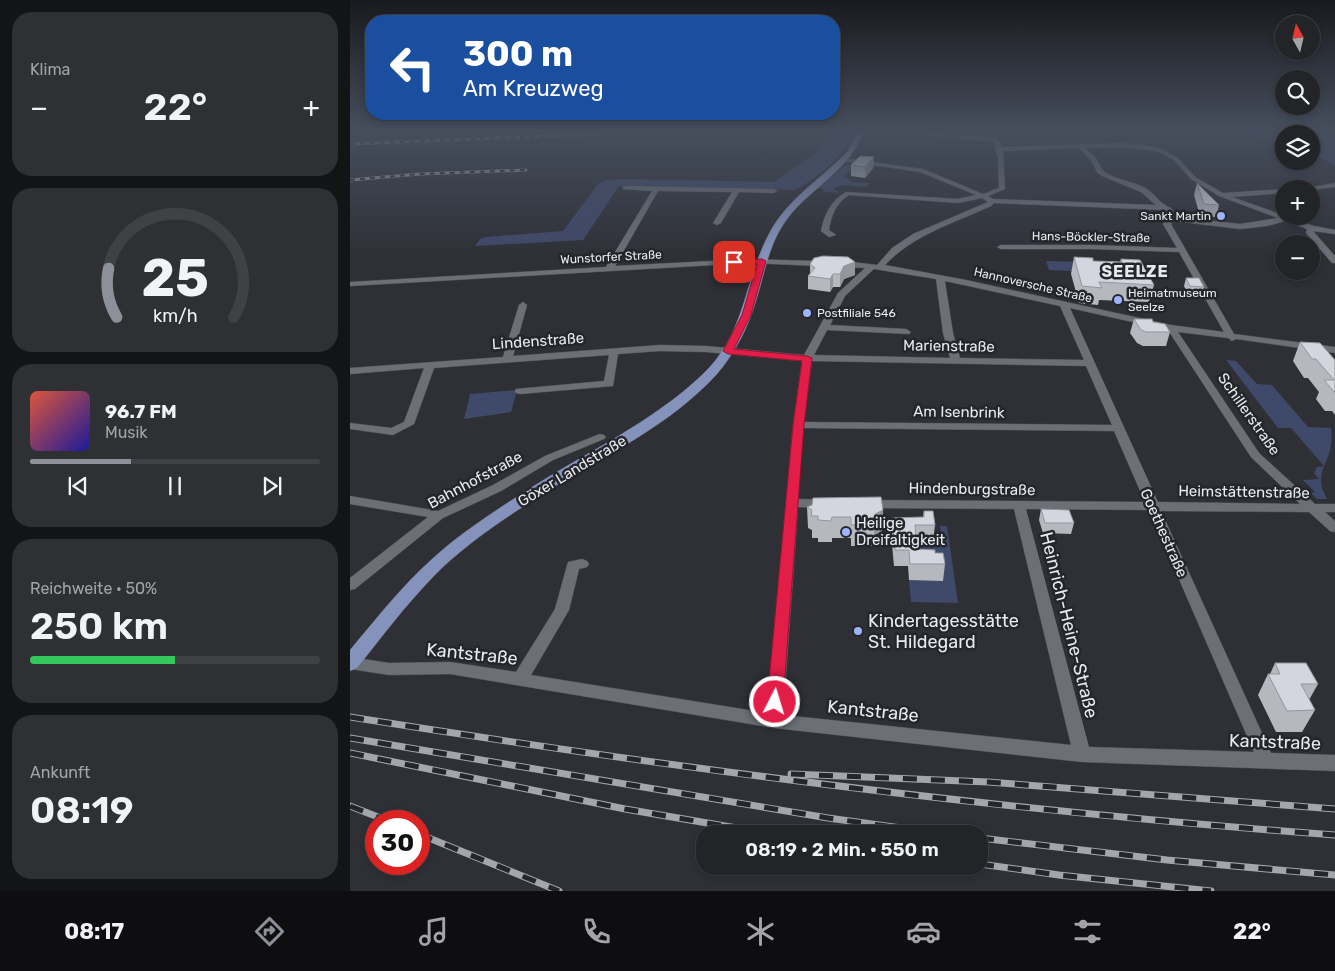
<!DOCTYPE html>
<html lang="de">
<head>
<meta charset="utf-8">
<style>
  body { margin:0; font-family:Rubik,sans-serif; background:#2e3034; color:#f1f3f6; height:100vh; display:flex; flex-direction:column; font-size:19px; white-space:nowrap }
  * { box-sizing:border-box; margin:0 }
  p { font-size:16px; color:#a2a4a8 }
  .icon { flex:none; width:28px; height:28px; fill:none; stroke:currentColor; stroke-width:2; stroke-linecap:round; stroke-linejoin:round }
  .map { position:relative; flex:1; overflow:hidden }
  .drawer { display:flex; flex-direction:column; gap:12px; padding:12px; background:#131416; width:350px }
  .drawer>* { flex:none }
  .banner { position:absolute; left:15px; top:15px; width:475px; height:105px; border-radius:20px; box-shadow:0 2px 8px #0003,0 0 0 1px #3f4145; background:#1a4fa0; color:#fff; overflow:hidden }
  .needle { width:32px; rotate:352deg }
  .fabs { position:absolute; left:925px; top:15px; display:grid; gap:10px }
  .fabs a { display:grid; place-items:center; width:45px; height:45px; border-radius:50%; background:#222428; box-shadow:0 2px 8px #0003,0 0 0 1px #3f4145; font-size:25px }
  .speed { position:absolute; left:15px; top:810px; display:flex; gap:10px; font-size:25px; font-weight:700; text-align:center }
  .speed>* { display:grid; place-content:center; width:65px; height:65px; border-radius:50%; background:#222428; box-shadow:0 2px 8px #0003,0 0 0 1px #3f4145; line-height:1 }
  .speed .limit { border:8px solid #d22; background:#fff; color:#111 }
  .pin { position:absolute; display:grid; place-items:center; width:42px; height:42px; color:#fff; margin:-21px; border-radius:10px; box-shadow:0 2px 8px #0006 }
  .me { position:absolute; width:55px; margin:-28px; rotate:5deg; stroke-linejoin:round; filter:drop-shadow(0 0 4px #0008) }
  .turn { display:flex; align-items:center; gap:18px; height:105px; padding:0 15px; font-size:22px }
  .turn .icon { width:65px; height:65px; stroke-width:2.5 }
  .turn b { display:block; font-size:35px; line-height:42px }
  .big { font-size:38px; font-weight:600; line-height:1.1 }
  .drawer .card { flex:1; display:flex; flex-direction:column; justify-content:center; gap:8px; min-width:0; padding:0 18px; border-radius:20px; background:#2e3034 }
  .drawer .dial { align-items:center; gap:0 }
  .dial svg { height:130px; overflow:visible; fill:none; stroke:#3f4145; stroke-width:7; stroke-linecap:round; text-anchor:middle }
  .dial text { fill:#f1f3f6; stroke:none }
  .song { display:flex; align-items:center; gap:15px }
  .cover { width:60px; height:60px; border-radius:8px; background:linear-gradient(135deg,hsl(10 70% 55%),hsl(240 70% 35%)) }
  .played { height:5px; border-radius:2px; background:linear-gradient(90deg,#8c9099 35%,#3f4145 35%) }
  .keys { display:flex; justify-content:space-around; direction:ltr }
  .heat { display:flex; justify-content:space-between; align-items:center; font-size:28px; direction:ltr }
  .charge { height:8px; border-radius:4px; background:linear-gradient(90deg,#34c759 50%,#3f4145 0) }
  .trip { position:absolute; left:346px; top:825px; width:292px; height:50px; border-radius:20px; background:#222428; box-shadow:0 2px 8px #0003,0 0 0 1px #3f4145; font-weight:600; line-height:50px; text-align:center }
  .tabs { display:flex; height:80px; justify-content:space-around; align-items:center; background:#0e0e10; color:#a2a4a8 }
  .tabs .icon { width:35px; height:35px }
  .tabs .selected { color:#8c9099 }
  .tabs b { font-size:22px; color:#f1f3f6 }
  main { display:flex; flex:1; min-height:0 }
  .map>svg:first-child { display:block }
  .green { fill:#3f4969 }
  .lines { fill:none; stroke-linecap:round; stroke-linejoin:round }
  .minor-casing { stroke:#4d4f53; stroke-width:1 }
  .major-casing { stroke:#4d4f53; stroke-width:1 }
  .minor { fill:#6c6f76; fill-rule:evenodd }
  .major { fill:#8593bc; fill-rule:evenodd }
  .rail-far1-casing { stroke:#a4a6ab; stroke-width:3 }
  .rail-casing { stroke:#a4a6ab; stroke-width:7 }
  .rail-far1 { stroke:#24262c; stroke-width:2; stroke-dasharray:5; stroke-linecap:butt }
  .rail { stroke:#24262c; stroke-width:5; stroke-dasharray:14; stroke-linecap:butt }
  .wall { fill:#b5b8bf }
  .shaded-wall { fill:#94969b }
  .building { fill:#d3d6de; stroke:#94969b }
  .route { fill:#e11d48; stroke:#92132f }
  .poi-dot { fill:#9cb4fd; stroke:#24262c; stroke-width:2 }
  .labels { text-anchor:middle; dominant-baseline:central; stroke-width:5; stroke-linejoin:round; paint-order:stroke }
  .far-poi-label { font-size:12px; fill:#e9eaee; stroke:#24262c; text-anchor:start }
  .far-street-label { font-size:12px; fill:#e9eaee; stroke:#24262c }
  .street-label { font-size:15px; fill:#e9eaee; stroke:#24262c }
  .poi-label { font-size:15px; fill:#e9eaee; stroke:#24262c; text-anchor:start }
  .far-district-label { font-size:16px; font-weight:bold; letter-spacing:1px; fill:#e9eaee; stroke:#24262c }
  .near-poi-label { font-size:18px; fill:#e9eaee; stroke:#24262c; text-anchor:start }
  .near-street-label { font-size:18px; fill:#e9eaee; stroke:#24262c }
</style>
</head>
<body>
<main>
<section class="drawer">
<div class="card"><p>Klima</p>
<div class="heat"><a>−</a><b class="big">22°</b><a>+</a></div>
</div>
<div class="card dial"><svg viewBox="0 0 100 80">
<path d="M14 69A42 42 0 1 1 86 69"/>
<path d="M14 69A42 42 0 0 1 9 39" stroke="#8c9099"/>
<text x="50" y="56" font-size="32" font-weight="700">25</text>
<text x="50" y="72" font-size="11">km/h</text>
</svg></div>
<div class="card">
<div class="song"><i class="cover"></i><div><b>96.7 FM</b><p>Musik</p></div></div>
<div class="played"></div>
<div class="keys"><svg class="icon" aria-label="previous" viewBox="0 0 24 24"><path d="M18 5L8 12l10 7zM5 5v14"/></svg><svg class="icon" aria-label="pause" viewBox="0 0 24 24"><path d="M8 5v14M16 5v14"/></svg><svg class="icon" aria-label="next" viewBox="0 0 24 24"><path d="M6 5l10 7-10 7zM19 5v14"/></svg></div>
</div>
<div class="card"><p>Reichweite · 50%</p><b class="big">250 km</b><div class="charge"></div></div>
<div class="card"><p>Ankunft</p><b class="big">08:19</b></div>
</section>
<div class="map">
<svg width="985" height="891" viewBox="0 0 985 891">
  <rect width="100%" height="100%" fill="#2e3036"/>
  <g class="green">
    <path d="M476 131H503C500 151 463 182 445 190L269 186 233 240 125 246 130 239 135 237 213 231 248 184 257 180 274 179 424 182 471 150Z"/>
    <path d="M893 131H985V165L966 155H961V134H934V145Z"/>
    <path d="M498 165H505L494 177 503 182 519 183 516 187 492 185 483 189 488 191V193L472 191 474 189 468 188 493 167Z"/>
    <path d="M696 261 733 262 795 275 699 270Z"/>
    <path d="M876 360 886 361 907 384 922 385 958 427 981 428C985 459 967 466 972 488 973 492 976 496 977 499H967L961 493 965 492 953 480 969 479 964 473 967 467 974 466 941 428H928Z"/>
    <path d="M167 390 161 412 114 419 120 394Z"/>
    <path d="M590 526H597L608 603 561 602 559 580H593L565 565 563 541H583V537H592Z"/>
  </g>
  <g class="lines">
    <defs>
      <g id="minor">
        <path d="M534 131 632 136 648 140 652 147 771 143 807 147 828 158 845 177 873 193 934 189V193L882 197 964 226 985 230V234L963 231 985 256V263H982L956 233 957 229 935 221 917 226 890 229 824 221 821 224 884 334 985 347V353L886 339 882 341 878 338 828 332 909 453 965 504H985V512H975L985 521V532L980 531 959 512 811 511 921 753 985 755V771L732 762 424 728 100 674 39 675 0 669V657L39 663 100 662 166 672 205 609 218 562 232 559 237 561 239 564 237 567 229 569 219 610 181 675 417 713 443 425 452 361 356 352 310 351 268 354 263 386 170 394 166 393 165 391 166 389 254 381 259 355 84 368 64 424 43 435 0 429V423L41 428 54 422 74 368 0 374V368L153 357 169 305 173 302 177 305 163 356 310 345 356 346 454 355 488 293 515 268 399 263 0 286V282L256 267 302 191 273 189V187L275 186 424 189 427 191 424 193 389 192 371 223 367 225 363 223 382 192 308 191 265 266 399 259 502 262 527 265 542 248 563 234 638 202 632 198 608 203 499 195C486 203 481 216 479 230L486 235 479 237 471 231C474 215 481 200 496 192L608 199 626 195 570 172 494 161 492 160V158L573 169 633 194 649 188 648 158 644 142ZM771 147 806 151 824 160 841 179 869 196 928 218 890 224 827 217 821 208C811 205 806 195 797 189 783 181 765 180 753 171L746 158 735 148ZM729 148 741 160 747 172 752 176 791 192 806 205 643 199 638 196 655 189 653 151ZM644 203 816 210 820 218 815 219 813 224 827 248 740 245H651L647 247 651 249H740L829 252 874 332 821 325 616 280 535 265C563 235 604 223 641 206ZM524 269 586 279 593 333 600 358 464 355 477 330 559 334 561 332 556 329 480 325 495 296ZM595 281 710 306 734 360 610 358 603 333ZM720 308 818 330 901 457 950 504 808 502ZM462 361 736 366 762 425 454 422ZM453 428 764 431 795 502 518 500 512 504 518 508 664 509 721 745 433 715 448 507 477 508 483 504 477 500 448 499ZM676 509 799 510 904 752 739 747Z"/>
        <path d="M665 131H688L695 133 692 135Z"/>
        <path d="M985 183V187L961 190 952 189Z"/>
        <path d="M250 434 254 435 256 437 254 439 203 460 151 491 93 518 5 589 0 590V578L78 517 0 504V496L88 511 143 485 195 456Z"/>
      </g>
      <path id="major" d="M507 131H513C501 172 455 190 433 225 418 248 414 276 406 301 398 328 385 353 367 374 319 427 251 457 191 495 154 519 114 545 82 578 55 606 31 638 7 668L0 671V650C26 619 51 587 81 560 110 533 145 511 179 489 237 452 301 423 352 375 397 333 393 280 421 230 439 198 472 178 497 152L503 142Z"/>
    </defs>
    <use href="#minor" class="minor-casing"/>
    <use href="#major" class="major-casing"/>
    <use href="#minor" class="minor"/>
    <use href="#major" class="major"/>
    <defs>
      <g id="rail-far1">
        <path d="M0 144 249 134"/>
        <path d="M0 180 70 174 176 170"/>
      </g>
      <g id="rail">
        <path d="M0 717C328 769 654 811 985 835"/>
        <path d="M0 738 478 818 595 834"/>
        <path d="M0 753 275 809 422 834"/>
        <path d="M441 774 638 782 985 809"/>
        <path d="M0 806 38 821"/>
        <path d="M69 834 209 891"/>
        <path d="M630 838 817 860 985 875"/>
        <path d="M630 864 709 875 861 891"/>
      </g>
    </defs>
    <use href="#rail-far1" class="rail-far1-casing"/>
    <use href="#rail" class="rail-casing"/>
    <use href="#rail-far1" class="rail-far1"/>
    <use href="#rail" class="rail"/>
  </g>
  <g class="wall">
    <path d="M524 157 523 168 515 178 501 176V165Z"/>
    <path d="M847 183 869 205 866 217 850 216 844 195Z"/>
    <path d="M724 257 743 261 770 262 771 259 804 285 799 302 749 300 748 305 729 303 721 274Z"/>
    <path d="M460 264 505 275 494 279 490 287H483L480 292 458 289V276L460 274Z"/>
    <path d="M836 278 854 287 851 295 838 294 834 286Z"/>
    <path d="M784 319 803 322 820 332 816 346H793L787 343 780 333Z"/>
    <path d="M950 342 985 360V415L982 411H975L966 399 969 392 958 378H954L943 361Z"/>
    <path d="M457 507 533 510 532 531 524 535 523 546H501V538H482V542H468V538H462V530L458 528Z"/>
    <path d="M691 509 724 523 721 534 693 533 689 520Z"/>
    <path d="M574 511 585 525 583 541H566L567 549 585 553 595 564 593 581 559 580 558 566H544L541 534 542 518 573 517Z"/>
    <path d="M925 663 968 684 959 700 965 710 952 732H926L908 695 918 674H920Z"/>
  </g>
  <g class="shaded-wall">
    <path d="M524 157 523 168 515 178V167Z"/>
    <path d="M505 262V275L494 279 490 287V274L494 266Z"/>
    <path d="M483 274V287L480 292V279Z"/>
    <path d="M533 510 532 531 524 535 523 546 525 514Z"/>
  </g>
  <g class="building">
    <path d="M510 156 524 157 515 167 501 165Z"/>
    <path d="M847 183 869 205 854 204Z"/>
    <path d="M473 256 498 257 505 262 494 266 490 274H483L480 279 458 276 465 268 460 264 464 258Z"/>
    <path d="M724 257 743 258V261L772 262 771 259 790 260 804 285 749 282 752 288 732 286Z"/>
    <path d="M836 278H849L854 287 840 286Z"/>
    <path d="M784 319H802L803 322 815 324 820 332H796L791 330Z"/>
    <path d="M950 342 970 343 985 360V392H984L974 380H984L966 359H962Z"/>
    <path d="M531 497 533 510 525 514 523 524 501 525V517H482L481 521 468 520V516H461L462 510 457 507 462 505 463 498Z"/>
    <path d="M691 509 719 510 724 523H695Z"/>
    <path d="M574 511H583L585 525H565L567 549 585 550V553H593L595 564H560L559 550H545L542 518 574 517Z"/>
    <path d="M925 663H956L968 684H951L965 710 937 711 918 674H930Z"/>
  </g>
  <linearGradient id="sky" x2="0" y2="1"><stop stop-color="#191a1e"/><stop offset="0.51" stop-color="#464e5d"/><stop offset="1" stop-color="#464e5d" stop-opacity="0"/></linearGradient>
  <rect width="985" height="256" fill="url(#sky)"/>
  <path class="route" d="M412 259 416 261 401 315 384 349 457 356 462 358 454 425 433 702 431 707 425 709 420 707 417 702 443 425 452 361 378 354 373 351 392 315 407 264 384 265 380 262 384 260Z"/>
  <g class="poi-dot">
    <circle cx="871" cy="216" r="5"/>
    <circle cx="768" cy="300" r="5"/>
    <circle cx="457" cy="313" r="5"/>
    <circle cx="496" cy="532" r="5"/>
    <circle cx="508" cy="631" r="5"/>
  </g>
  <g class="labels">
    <g class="far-poi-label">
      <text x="861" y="216" text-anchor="end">Sankt Martin</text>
      <text x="778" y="293">Heimatmuseum<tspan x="778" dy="14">Seelze</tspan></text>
      <text x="467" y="313">Postfiliale 546</text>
    </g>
    <g class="far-street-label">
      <text transform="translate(741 237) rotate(1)">Hans-Böckler-Straße</text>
      <text transform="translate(261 257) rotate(-3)">Wunstorfer Straße</text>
      <text transform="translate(683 285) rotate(13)">Hannoversche Straße</text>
    </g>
    <g class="street-label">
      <text transform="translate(188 341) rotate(-4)">Lindenstraße</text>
      <text transform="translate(599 346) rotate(1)">Marienstraße</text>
      <text transform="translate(609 412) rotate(1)">Am Isenbrink</text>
      <text transform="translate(899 414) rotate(55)">Schillerstraße</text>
      <text transform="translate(222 471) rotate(-31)">Göxer Landstraße</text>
      <text transform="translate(125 480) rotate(-28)">Bahnhofstraße</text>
      <text transform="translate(622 489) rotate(1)">Hindenburgstraße</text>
      <text transform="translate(894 492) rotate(1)">Heimstättenstraße</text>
      <text transform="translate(814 533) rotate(66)">Goethestraße</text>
    </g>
    <g class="poi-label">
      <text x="506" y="523">Heilige<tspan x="506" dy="17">Dreifaltigkeit</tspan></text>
    </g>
    <g class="far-district-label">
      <text x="785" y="271">SEELZE</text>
    </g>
    <g class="near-poi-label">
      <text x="518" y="621">Kindertagesstätte<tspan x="518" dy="21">St. Hildegard</tspan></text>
    </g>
    <g class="near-street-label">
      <text transform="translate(719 625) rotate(76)">Heinrich-Heine-Straße</text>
      <text transform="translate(122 654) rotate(6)">Kantstraße</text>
      <text transform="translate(523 711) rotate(6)">Kantstraße</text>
      <text transform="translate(925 742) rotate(2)">Kantstraße</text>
    </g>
  </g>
</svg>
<div class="fabs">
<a><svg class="needle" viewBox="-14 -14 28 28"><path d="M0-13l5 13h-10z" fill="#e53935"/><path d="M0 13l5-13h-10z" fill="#a2a4a8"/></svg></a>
<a><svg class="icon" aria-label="search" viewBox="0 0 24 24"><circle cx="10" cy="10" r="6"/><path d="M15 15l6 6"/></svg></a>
<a><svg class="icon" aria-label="layers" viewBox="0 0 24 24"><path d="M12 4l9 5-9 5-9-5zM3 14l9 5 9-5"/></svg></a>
<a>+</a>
<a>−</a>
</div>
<div class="speed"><div class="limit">30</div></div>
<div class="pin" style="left:384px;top:262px;background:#d93025"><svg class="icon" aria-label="arrive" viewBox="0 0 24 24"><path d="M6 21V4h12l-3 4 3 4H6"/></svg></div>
<svg class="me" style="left:425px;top:702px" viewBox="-20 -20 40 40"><circle r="17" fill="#e11d48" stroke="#fff" stroke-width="3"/><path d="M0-11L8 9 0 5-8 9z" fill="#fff"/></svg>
<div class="trip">08:19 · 2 Min. · 550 m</div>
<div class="banner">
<div class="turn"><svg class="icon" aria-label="left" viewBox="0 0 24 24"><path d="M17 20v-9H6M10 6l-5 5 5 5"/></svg><div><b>300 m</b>Am Kreuzweg</div></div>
</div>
</div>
</main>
<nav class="tabs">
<b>08:17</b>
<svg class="icon selected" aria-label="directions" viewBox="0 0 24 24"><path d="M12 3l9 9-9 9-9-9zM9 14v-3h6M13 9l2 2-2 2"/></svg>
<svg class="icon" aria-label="music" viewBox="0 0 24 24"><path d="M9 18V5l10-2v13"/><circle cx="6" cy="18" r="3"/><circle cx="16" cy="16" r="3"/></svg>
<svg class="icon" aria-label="phone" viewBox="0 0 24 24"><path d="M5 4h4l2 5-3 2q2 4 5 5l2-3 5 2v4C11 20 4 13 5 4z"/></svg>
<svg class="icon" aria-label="climate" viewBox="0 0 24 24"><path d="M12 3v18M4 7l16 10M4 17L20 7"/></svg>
<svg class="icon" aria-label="car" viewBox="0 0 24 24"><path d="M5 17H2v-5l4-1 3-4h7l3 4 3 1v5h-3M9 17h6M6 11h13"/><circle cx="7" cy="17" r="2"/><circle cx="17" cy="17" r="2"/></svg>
<svg class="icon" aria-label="filters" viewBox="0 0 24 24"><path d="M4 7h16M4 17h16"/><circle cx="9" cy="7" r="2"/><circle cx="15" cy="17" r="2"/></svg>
<b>22°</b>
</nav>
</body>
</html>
